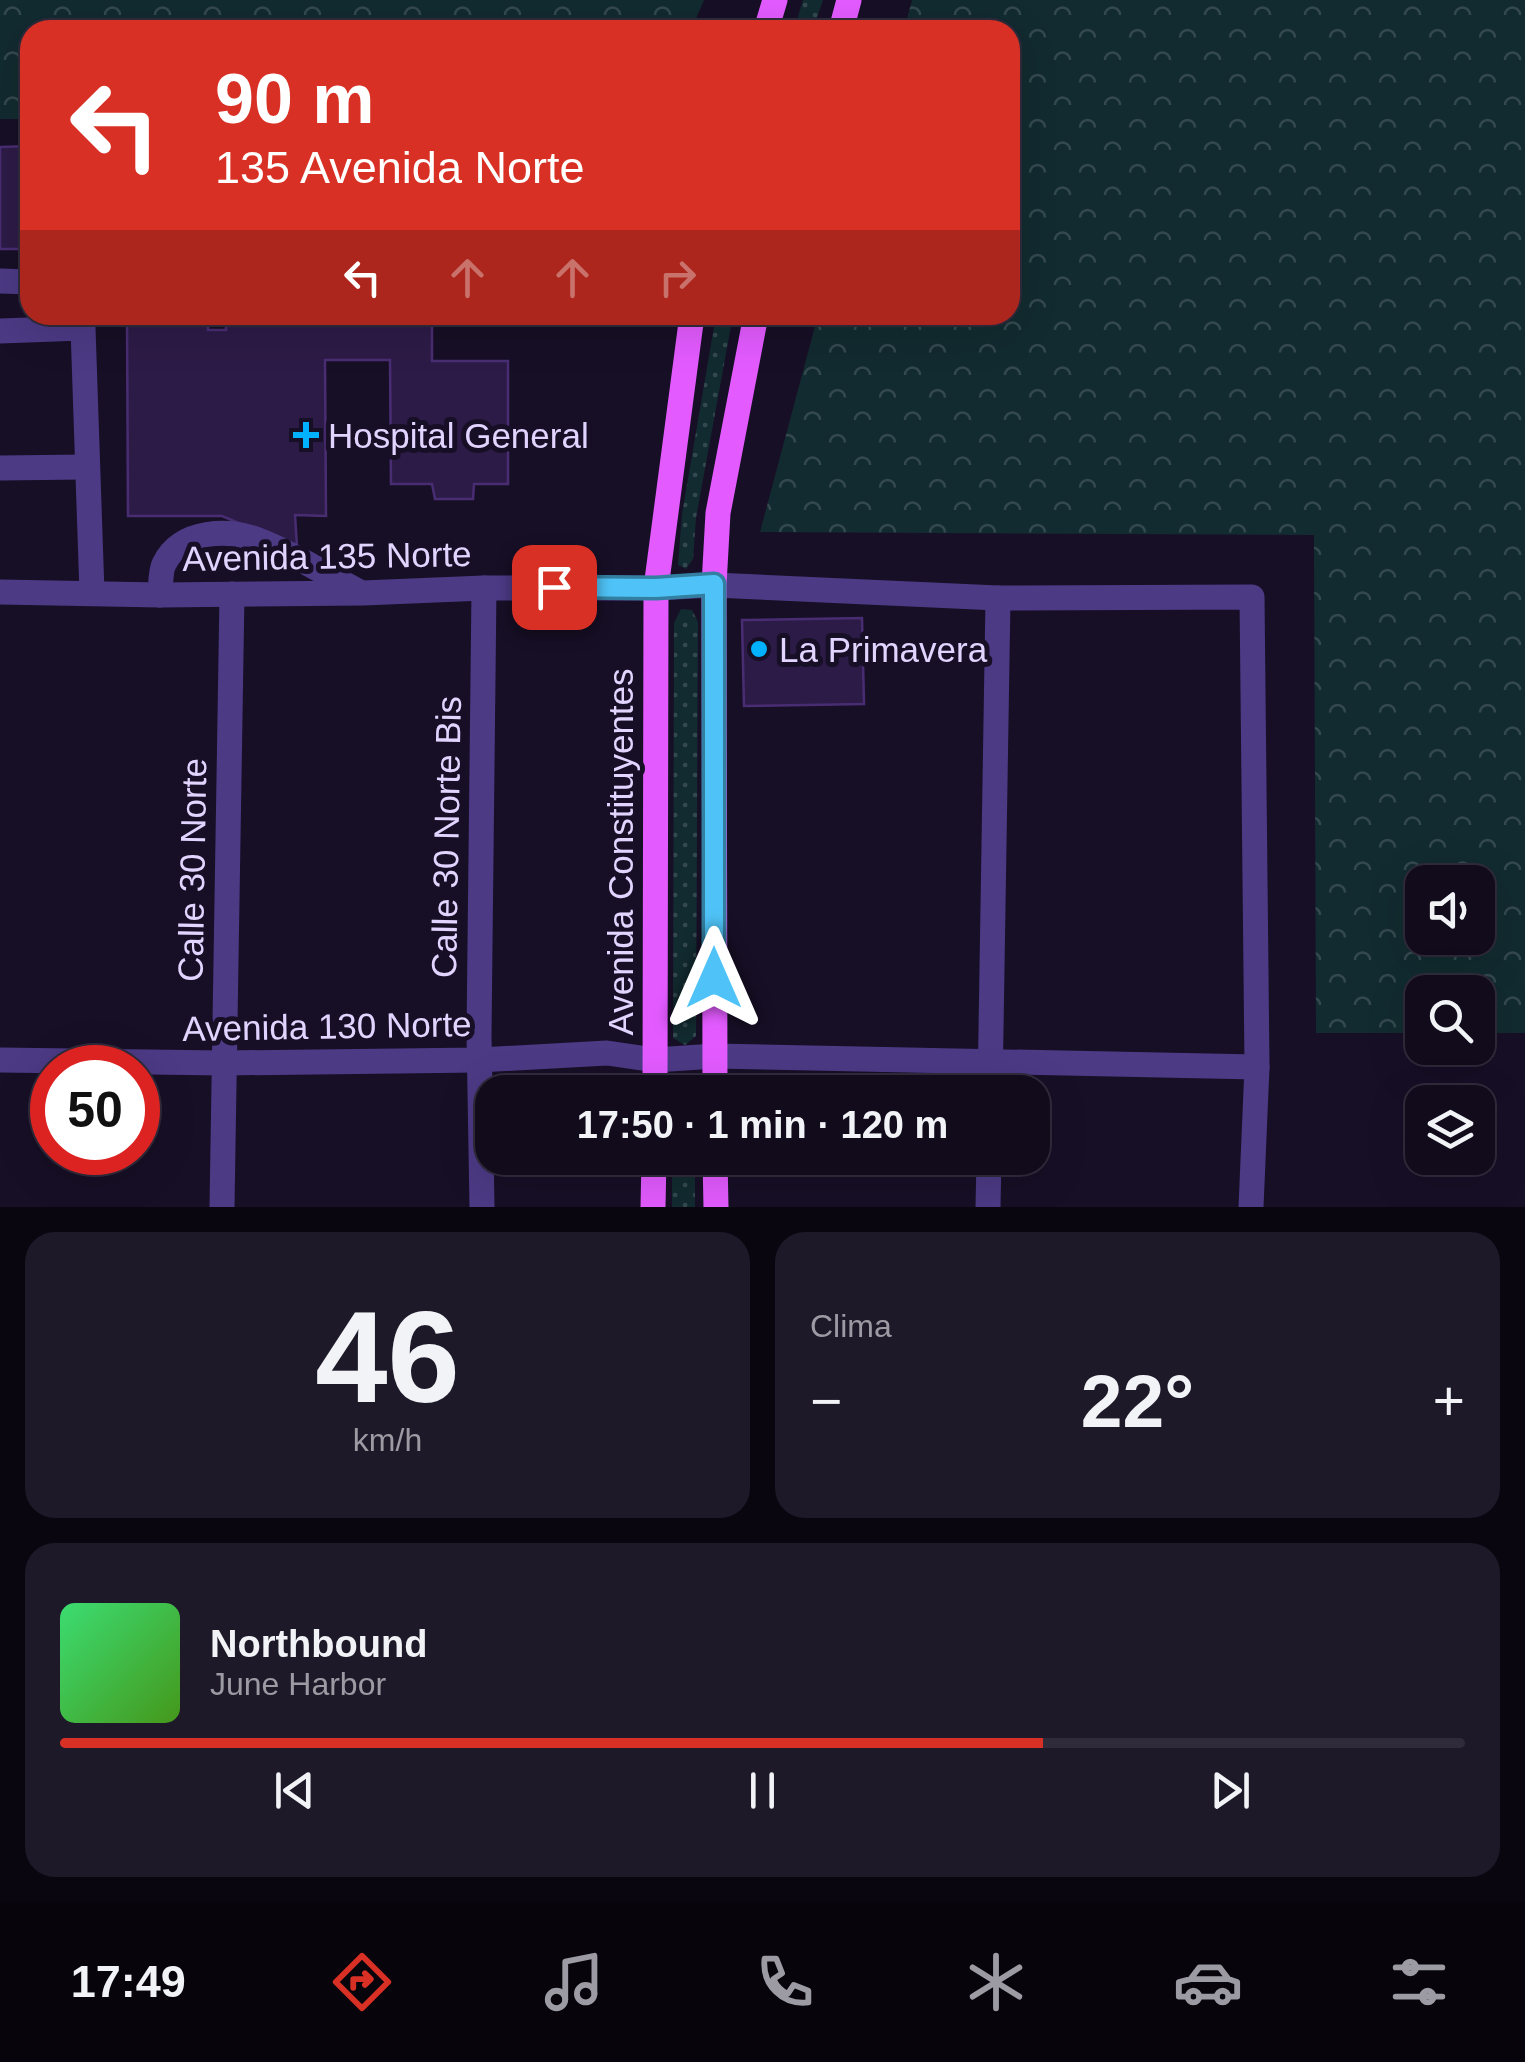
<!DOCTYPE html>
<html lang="es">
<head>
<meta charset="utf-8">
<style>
  body { margin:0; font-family:Arial,sans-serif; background:#1e1929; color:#f1f3f6; height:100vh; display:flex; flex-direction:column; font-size:38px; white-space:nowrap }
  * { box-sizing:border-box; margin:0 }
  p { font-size:32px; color:#9c9ba3 }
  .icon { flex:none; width:55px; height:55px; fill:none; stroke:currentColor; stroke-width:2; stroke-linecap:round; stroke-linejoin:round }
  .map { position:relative; height:1207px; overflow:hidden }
  .drawer { display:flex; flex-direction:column; gap:25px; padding:25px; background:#09060f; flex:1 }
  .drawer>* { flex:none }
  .hud { position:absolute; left:20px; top:20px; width:1000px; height:305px; border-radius:30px; box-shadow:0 10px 40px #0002,0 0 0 2px #302b3b; background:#d93025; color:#fff; overflow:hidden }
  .controls { position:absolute; left:1405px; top:865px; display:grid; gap:20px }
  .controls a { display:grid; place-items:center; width:90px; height:90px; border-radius:20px; background:#110b1c; box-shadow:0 10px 40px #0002,0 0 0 2px #302b3b; font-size:50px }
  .speed { position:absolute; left:30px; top:1045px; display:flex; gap:20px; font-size:50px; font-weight:700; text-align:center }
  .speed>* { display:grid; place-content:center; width:130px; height:130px; border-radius:50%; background:#110b1c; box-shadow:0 10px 40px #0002,0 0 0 2px #302b3b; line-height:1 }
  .speed .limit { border:15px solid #d22; background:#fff; color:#111 }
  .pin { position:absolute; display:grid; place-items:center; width:85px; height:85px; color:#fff; margin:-42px; border-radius:20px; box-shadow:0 5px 15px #0006 }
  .me { position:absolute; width:110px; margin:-55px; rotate:0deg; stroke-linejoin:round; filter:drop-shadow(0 0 8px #0008) }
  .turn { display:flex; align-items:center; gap:35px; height:210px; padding:0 30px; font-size:45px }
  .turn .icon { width:130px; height:130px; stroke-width:2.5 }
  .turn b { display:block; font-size:70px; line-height:85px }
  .lanes { display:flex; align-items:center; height:95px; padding:0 30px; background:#0003; justify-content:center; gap:50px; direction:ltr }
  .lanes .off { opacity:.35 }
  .big { font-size:75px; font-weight:700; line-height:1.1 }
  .drawer .widget { flex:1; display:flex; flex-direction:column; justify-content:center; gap:15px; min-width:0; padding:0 35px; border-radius:30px; background:#1e1929 }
  .drawer .dial { align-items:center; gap:0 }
  .dial b { font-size:130px; line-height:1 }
  .song { display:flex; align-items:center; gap:30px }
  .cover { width:120px; height:120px; border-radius:15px; background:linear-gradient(135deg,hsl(140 70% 55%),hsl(100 70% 35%)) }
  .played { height:10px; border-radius:5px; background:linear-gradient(90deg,#d93025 70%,#302b3b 70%) }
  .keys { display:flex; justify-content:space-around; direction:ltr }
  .heat { display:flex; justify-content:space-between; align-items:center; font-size:55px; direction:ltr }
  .drawer .tiles { flex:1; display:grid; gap:25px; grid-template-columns:1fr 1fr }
  .widget:last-child { grid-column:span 2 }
  .trip { position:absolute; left:475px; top:1075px; width:575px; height:100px; border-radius:30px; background:#110b1c; box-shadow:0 10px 40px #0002,0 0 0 2px #302b3b; font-weight:700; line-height:100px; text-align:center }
  .menu { display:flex; height:160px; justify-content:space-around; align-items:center; background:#07040b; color:#9c9ba3 }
  .menu .icon { width:70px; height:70px }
  .menu .on { color:#d93025 }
  .menu b { font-size:45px; color:#f1f3f6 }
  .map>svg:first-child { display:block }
  .grass { fill:url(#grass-dots) }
  .forest { fill:url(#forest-crowns); fill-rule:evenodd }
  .building { fill:#2d1b47; stroke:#492d73; stroke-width:2.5 }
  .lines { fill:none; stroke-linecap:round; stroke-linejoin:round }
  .minor { stroke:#4c3a85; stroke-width:25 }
  .major { stroke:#e35bff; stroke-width:25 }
  .route-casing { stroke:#337fa1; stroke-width:25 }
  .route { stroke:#4fc3f7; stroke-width:18 }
  .poi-dot { fill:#00b1ff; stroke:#170f26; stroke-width:4 }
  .labels { text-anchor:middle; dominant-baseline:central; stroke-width:10; stroke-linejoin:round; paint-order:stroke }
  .poi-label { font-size:35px; fill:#e1d4ff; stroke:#170f26; text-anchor:start }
  .street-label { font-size:35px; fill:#e1d4ff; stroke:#170f26 }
</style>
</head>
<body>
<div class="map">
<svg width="1525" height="1207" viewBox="0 0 1525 1207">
  <defs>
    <pattern id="grass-dots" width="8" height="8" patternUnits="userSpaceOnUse" patternTransform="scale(2.5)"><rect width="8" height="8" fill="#122b30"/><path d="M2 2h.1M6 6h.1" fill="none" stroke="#34494f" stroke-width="1.8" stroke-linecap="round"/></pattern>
    <pattern id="forest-crowns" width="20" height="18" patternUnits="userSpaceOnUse" patternTransform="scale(2.5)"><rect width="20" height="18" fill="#122b30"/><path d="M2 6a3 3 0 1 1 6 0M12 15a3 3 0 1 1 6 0" fill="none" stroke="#34494f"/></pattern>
  </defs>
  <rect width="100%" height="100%" fill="#170f26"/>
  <g class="grass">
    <path d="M803 0H823L813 30H794Z"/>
    <path d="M716 315H733L696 518 693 559 686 569 678 565 682 514Z"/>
    <path d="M681 609 692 610 698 622 696 1036 685 1045 673 1038 674 623Z"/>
    <rect x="672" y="1158" width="23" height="49"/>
  </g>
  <g class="forest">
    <path d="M0 0H704L691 30H30V119H0Z"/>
    <path d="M912 0H1525V1033H1478V992H1422V1033H1316L1314 535 760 532 818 315H1010V30H904ZM1422 882H1478V938H1422Z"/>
  </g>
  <g class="building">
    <path d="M30 146V249H0V147Z"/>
    <path d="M127 315H208V330H226V315H432V361H508V484H474L473 499H435L432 484H391L390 360H325L326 516 295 515 297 547 222 516H128Z"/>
    <path d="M862 618 864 704 744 706 742 620Z"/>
  </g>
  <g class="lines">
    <g class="minor">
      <path d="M0 281 30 282"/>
      <path d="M0 331 83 328 92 593"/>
      <path d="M0 468 86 467"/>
      <path d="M0 592 160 595 363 593 484 588H656L714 585 998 598 1252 597 1257 1067 1251 1207"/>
      <path d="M160 595C161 586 160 572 164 564 181 529 229 528 261 541 294 554 327 575 358 591"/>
      <path d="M0 1060 224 1063 479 1060 607 1053 655 1060 715 1056 1257 1067"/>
      <path d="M990 1092 998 598"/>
      <path d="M222 1207 232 594"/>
      <path d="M482 1207 479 1034 484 588"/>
      <path d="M988 1207 989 1158"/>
    </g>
    <g class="major">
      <path d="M766 30 775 0"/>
      <path d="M841 30 849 0"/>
      <path d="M655 1092 656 588 692 315"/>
      <path d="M715 1092 714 585 718 513 756 315"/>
      <path d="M715 1158 716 1207"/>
      <path d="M653 1207 654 1158"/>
    </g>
  </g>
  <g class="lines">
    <defs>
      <path id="route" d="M554 587 656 588 714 584V978"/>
    </defs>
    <use href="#route" class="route-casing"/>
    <use href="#route" class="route"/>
  </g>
  <g class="poi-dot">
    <path d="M301 420h10v10h10v10h-10v10h-10v-10h-10v-10h10z"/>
    <circle cx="759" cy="649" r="10"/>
  </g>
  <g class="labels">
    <g class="poi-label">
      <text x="328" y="435">Hospital General</text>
      <text x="779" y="649">La Primavera</text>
    </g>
    <g class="street-label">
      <text transform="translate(327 556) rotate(-1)">Avenida 135 Norte</text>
      <text transform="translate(446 837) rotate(-89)">Calle 30 Norte Bis</text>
      <text transform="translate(620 852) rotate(-90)">Avenida Constituyentes</text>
      <text transform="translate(192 870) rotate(-89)">Calle 30 Norte</text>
      <text transform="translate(327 1026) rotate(-1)">Avenida 130 Norte</text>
    </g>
  </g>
</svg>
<div class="controls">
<a><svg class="icon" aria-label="sound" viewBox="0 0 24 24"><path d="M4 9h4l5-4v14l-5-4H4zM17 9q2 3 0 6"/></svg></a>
<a><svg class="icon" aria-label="search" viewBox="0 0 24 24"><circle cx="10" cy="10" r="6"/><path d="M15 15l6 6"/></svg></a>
<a><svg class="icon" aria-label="layers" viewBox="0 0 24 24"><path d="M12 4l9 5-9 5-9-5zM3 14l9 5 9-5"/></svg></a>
</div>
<div class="speed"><div class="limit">50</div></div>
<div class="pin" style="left:554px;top:587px;background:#d93025"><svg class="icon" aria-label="arrive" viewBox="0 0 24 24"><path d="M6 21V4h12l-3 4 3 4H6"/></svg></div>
<svg class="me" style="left:714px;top:978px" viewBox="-20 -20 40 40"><path d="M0-17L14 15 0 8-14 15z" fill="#4fc3f7" stroke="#fff" stroke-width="4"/></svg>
<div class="trip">17:50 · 1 min · 120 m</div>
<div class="hud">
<div class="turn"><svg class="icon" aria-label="left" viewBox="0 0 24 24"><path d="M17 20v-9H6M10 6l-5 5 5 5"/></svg><div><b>90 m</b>135 Avenida Norte</div></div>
<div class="lanes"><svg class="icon" aria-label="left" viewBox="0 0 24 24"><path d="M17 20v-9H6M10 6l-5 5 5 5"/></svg><svg class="icon off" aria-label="ahead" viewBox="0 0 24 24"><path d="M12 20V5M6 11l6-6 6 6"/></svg><svg class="icon off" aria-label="ahead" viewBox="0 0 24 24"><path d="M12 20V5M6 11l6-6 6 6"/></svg><svg class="icon off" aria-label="right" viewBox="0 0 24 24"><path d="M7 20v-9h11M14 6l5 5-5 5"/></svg></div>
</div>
</div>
<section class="drawer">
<div class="tiles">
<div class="widget dial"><b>46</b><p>km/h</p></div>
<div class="widget"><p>Clima</p>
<div class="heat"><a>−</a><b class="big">22°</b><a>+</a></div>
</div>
<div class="widget">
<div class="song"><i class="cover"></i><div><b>Northbound</b><p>June Harbor</p></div></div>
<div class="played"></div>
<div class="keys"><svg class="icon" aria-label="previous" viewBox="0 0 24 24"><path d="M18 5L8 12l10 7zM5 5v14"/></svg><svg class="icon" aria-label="pause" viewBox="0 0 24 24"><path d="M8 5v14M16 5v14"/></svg><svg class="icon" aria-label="next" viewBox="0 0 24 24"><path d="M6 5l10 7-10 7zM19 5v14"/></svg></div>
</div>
</div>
</section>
<nav class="menu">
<b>17:49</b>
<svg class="icon on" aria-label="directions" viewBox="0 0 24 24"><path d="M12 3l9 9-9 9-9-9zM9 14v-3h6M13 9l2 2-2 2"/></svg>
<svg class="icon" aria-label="music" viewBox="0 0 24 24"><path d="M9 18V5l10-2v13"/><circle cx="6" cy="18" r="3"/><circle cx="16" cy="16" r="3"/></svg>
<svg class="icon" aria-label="phone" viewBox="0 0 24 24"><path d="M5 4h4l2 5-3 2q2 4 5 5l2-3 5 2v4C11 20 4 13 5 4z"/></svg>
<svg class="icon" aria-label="climate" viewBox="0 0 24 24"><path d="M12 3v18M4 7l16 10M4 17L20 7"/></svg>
<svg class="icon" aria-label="car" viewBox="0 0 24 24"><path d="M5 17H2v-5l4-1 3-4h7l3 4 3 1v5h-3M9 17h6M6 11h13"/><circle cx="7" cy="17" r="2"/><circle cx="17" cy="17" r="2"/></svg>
<svg class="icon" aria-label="filters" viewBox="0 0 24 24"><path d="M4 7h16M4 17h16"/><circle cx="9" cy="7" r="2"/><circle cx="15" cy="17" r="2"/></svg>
</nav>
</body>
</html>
